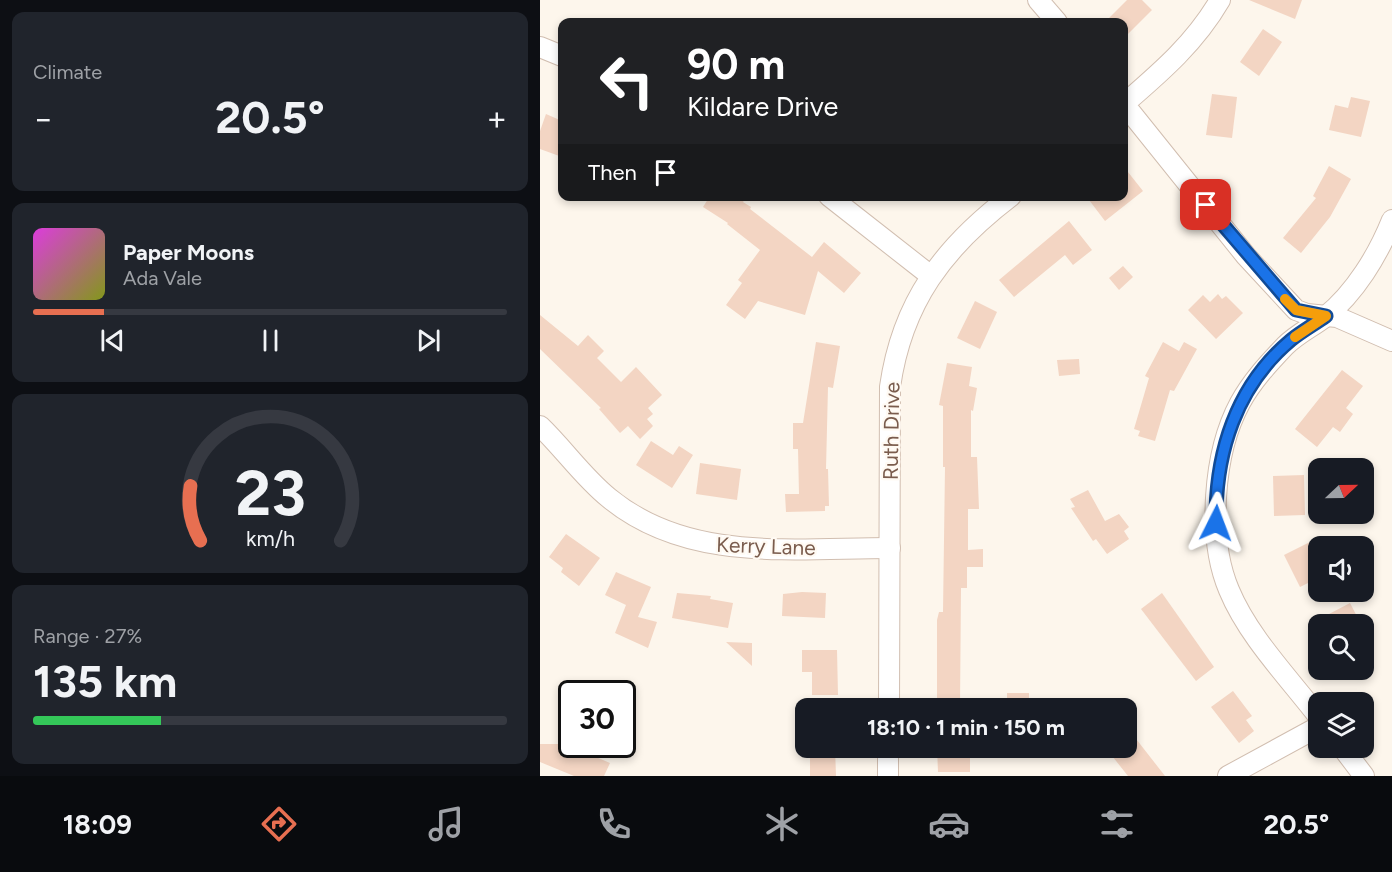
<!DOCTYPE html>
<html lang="en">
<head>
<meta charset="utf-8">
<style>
  body { margin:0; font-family:Figtree,sans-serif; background:#20242c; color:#f1f3f6; height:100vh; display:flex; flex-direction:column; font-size:22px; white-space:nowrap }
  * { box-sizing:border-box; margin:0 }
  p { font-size:20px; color:#9ea1a6 }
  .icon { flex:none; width:33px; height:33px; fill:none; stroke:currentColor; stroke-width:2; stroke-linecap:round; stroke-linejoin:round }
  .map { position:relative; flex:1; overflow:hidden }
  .panel { display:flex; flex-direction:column; gap:12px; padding:12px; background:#0d0f14; width:540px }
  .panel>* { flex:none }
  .banner { position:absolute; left:18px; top:18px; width:570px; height:183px; border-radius:12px; box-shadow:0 3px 9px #0003; background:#202124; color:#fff; overflow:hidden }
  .needle { width:39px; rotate:68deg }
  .buttons { position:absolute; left:768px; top:458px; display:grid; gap:12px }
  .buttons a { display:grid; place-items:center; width:66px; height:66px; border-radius:12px; background:#171b24; box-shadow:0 3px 9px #0003; font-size:30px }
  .speed { position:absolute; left:18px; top:680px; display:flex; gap:12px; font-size:30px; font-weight:700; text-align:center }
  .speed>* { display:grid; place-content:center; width:78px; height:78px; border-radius:50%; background:#171b24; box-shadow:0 3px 9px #0003; line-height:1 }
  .speed .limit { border:3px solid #111; border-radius:9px; background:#fff; color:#111 }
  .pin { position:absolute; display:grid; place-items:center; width:51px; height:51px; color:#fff; margin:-26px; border-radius:12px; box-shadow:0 3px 9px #0006 }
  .me { position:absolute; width:66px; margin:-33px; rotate:3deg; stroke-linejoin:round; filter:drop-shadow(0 0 4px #0008) }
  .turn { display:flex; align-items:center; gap:21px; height:126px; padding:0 30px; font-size:27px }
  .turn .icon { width:78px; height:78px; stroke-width:2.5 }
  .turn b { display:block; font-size:42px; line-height:51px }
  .then { display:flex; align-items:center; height:57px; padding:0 30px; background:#0003; gap:12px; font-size:22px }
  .big { font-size:45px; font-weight:700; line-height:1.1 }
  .panel .widget { flex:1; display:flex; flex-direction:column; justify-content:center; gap:9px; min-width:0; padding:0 21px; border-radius:12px; background:#20242c }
  .panel .dial { align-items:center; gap:0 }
  .dial svg { height:156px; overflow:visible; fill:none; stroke:#363941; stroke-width:7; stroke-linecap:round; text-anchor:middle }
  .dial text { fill:#f1f3f6; stroke:none }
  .song { display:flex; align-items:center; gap:18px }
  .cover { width:72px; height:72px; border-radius:9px; background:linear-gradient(135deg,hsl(300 70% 55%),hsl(70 70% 35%)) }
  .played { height:6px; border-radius:3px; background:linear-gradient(90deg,#e76f51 15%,#363941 15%) }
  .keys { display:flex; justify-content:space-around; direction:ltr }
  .heat { display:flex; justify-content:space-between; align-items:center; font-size:33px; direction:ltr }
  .charge { height:9px; border-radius:4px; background:linear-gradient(90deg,#34c759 27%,#363941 0) }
  .trip { position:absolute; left:255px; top:698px; width:342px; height:60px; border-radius:12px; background:#171b24; box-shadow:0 3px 9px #0003; font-weight:700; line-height:60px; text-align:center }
  .menu { display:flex; height:96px; justify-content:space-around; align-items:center; background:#090b0e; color:#9ea1a6 }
  .menu .icon { width:42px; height:42px }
  .menu .current { color:#e76f51 }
  .menu b { font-size:27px; color:#f1f3f6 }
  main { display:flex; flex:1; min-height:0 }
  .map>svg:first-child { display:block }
  .building { fill:#f3d5c3 }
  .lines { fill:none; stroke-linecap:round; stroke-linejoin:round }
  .minor-casing { stroke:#d1beb0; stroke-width:22 }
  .minor { stroke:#fff; stroke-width:20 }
  .route-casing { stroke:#114b97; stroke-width:15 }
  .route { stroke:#1a73e8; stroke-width:10 }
  .slow { stroke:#f59e0b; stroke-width:10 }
  .labels { text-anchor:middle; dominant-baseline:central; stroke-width:4.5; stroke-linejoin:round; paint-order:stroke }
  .street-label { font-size:21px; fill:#7a5c4d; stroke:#fffaf3 }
</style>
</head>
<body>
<main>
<section class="panel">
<div class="widget"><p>Climate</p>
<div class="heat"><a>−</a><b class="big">20.5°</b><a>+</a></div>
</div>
<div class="widget">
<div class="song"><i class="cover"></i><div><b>Paper Moons</b><p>Ada Vale</p></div></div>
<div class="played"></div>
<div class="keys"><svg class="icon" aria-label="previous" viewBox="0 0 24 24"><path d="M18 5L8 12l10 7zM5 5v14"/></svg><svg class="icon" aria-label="pause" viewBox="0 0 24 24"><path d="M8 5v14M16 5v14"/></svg><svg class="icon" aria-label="next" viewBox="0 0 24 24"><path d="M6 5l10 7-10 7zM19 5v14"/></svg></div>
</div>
<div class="widget dial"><svg viewBox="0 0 100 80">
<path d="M14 69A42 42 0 1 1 86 69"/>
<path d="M14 69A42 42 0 0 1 9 41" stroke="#e76f51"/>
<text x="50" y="56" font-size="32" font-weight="700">23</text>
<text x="50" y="72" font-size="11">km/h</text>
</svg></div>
<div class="widget"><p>Range · 27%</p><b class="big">135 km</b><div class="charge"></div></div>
</section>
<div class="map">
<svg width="852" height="776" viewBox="0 0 852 776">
  <rect width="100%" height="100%" fill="#fdf6ec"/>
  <g class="building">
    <path d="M587 0H602L612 10 584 38V22H565Z"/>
    <path d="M709 0H762L755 19Z"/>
    <path d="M723 29 742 42 719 76 700 62Z"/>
    <path d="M672 94 697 97 692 138 666 135Z"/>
    <path d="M811 97 830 101 821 137 789 130 795 105 808 108Z"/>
    <path d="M6 114 22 121V157L0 149V131Z"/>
    <path d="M789 166 811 179 790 217 761 253 743 238 776 198 773 196Z"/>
    <path d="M584 167 603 191 565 221 546 196H584Z"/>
    <path d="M170 196H207L203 202 211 207 210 209 272 257 284 242 321 273 304 293 278 271 265 315 218 301 205 319 186 305 202 283 198 280 220 250 187 224 188 223 163 207Z"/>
    <path d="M529 221 552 250 533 265 525 255 474 297 459 280Z"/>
    <path d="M583 266 593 277 579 290 569 278Z"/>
    <path d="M678 294 682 299 686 296 703 313 676 339 648 310 663 295 670 302Z"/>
    <path d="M435 301 457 312 440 349 417 338Z"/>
    <path d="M0 315 38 346 48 335 64 351 57 358 81 382 96 367 122 395 108 408 113 414 107 419 113 426 100 439 88 426 80 433 59 409 61 408 0 349Z"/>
    <path d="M276 342 300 346 293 388 288 387 286 469H288L289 506H285V511L246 512 245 494H259L258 449H253V423H263Z"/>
    <path d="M623 342 639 351 644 342 657 349 634 391 630 390 615 441 598 436 600 431 594 429 609 378 605 376Z"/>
    <path d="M539 359 540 374 519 376 517 360Z"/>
    <path d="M407 363 432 367 429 386 437 388 433 411 431 410V457H437L439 509H428V550L443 549V567H427V588H421L420 706H397V620L399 612H403L405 467H403V406L399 405Z"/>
    <path d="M802 370 823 386 806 408 813 414 800 432 793 427 777 447 755 429Z"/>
    <path d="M111 441 133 455 139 446 153 455 132 488 96 465Z"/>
    <path d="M160 463 201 469 197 500 156 494Z"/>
    <path d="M764 475 765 515 734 516 733 476Z"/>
    <path d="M548 490 565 521 579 514 589 527 584 531 589 539 567 554 556 539 553 541 531 508 535 507 530 499Z"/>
    <path d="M26 534 60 558 39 586 21 572 23 568 9 557Z"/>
    <path d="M778 538V578L760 587 744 555Z"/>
    <path d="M76 572 111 587 98 617 117 622 108 648 75 633 86 605 65 595Z"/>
    <path d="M262 592 286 593 285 618 242 616 243 594Z"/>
    <path d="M137 593 171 596 170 599 193 603 188 628 132 618Z"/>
    <path d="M622 593 674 667 656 681 601 609Z"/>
    <path d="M810 603 821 624H770Z"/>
    <path d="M186 642 212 643V666Z"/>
    <path d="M262 650H297L298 695H272V672H262Z"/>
    <path d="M693 691 712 716 706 720 714 731 699 743 671 707Z"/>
    <rect x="467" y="693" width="22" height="15"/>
    <path d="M586 726 625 776H588L565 747H586Z"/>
    <path d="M0 744H53L49 754 70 763 64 776H34L0 762Z"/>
    <path d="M270 747H295L296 776H270Z"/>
    <path d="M397 747H430V772H398Z"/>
  </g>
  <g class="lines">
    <defs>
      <g id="minor">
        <path d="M498 0 517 22"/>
        <path d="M680 0C655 43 621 72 584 104L706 256 756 310 767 314 797 317 852 341"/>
        <path d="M0 47 22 56"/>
        <path d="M289 196 391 276"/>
        <path d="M0 426C24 449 43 477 69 498 148 563 254 548 350 548"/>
        <path d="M349 708 350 387C362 302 404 247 471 196"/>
        <path d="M778 716C748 677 708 636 689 590 667 538 673 453 700 403 712 381 728 364 745 346 757 334 772 327 785 317 815 293 838 255 852 220"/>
        <path d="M802 747 824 776"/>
        <path d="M348 776V747"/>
        <path d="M688 776 778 727"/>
      </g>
    </defs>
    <use href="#minor" class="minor-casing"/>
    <use href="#minor" class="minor"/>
  </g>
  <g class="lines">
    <defs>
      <path id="route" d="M666 205 756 310 786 316C775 324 762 331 751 340 696 386 675 453 676 523"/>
    </defs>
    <use href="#route" class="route-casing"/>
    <use href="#route" class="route"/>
    <path class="slow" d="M745 299 756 310 786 316 755 337"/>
  </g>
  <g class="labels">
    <g class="street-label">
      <text transform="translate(351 431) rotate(-89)">Ruth Drive</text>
      <text transform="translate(226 546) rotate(2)">Kerry Lane</text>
    </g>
  </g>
</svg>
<div class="buttons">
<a><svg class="needle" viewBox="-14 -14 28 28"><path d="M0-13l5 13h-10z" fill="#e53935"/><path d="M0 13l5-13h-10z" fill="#9ea1a6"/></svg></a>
<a><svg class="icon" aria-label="sound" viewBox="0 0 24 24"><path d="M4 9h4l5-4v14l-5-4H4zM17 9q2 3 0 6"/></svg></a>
<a><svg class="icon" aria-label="search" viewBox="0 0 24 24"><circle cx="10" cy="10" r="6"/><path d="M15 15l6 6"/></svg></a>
<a><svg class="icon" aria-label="layers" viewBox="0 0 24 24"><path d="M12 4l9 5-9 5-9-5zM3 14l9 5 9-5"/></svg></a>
</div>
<div class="speed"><div class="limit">30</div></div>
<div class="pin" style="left:666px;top:205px;background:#d93025"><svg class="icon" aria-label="arrive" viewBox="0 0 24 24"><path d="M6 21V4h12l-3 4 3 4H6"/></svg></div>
<svg class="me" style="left:676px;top:523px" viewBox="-20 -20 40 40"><path d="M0-17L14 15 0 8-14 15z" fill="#1a73e8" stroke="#fff" stroke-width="4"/></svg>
<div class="trip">18:10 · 1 min · 150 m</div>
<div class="banner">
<div class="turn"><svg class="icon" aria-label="left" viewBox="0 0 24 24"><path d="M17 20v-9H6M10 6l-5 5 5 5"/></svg><div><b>90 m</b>Kildare Drive</div></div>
<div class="then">Then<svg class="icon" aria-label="arrive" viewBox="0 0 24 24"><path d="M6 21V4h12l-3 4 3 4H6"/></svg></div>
</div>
</div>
</main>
<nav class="menu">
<b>18:09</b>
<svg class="icon current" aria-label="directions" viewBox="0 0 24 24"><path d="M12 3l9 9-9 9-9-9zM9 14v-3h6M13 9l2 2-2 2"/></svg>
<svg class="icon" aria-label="music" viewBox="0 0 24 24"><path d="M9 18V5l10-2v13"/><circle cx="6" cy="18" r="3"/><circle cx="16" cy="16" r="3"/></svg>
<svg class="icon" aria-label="phone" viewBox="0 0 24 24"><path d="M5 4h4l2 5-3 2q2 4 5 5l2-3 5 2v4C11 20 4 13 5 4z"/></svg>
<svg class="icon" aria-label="climate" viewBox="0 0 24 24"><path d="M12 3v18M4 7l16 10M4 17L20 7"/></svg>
<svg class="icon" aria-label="car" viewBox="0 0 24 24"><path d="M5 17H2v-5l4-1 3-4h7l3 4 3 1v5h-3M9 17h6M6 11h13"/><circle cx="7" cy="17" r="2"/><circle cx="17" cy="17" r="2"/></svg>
<svg class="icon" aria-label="filters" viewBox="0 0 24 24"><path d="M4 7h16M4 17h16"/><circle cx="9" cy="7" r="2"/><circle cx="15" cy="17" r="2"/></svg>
<b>20.5°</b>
</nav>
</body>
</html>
